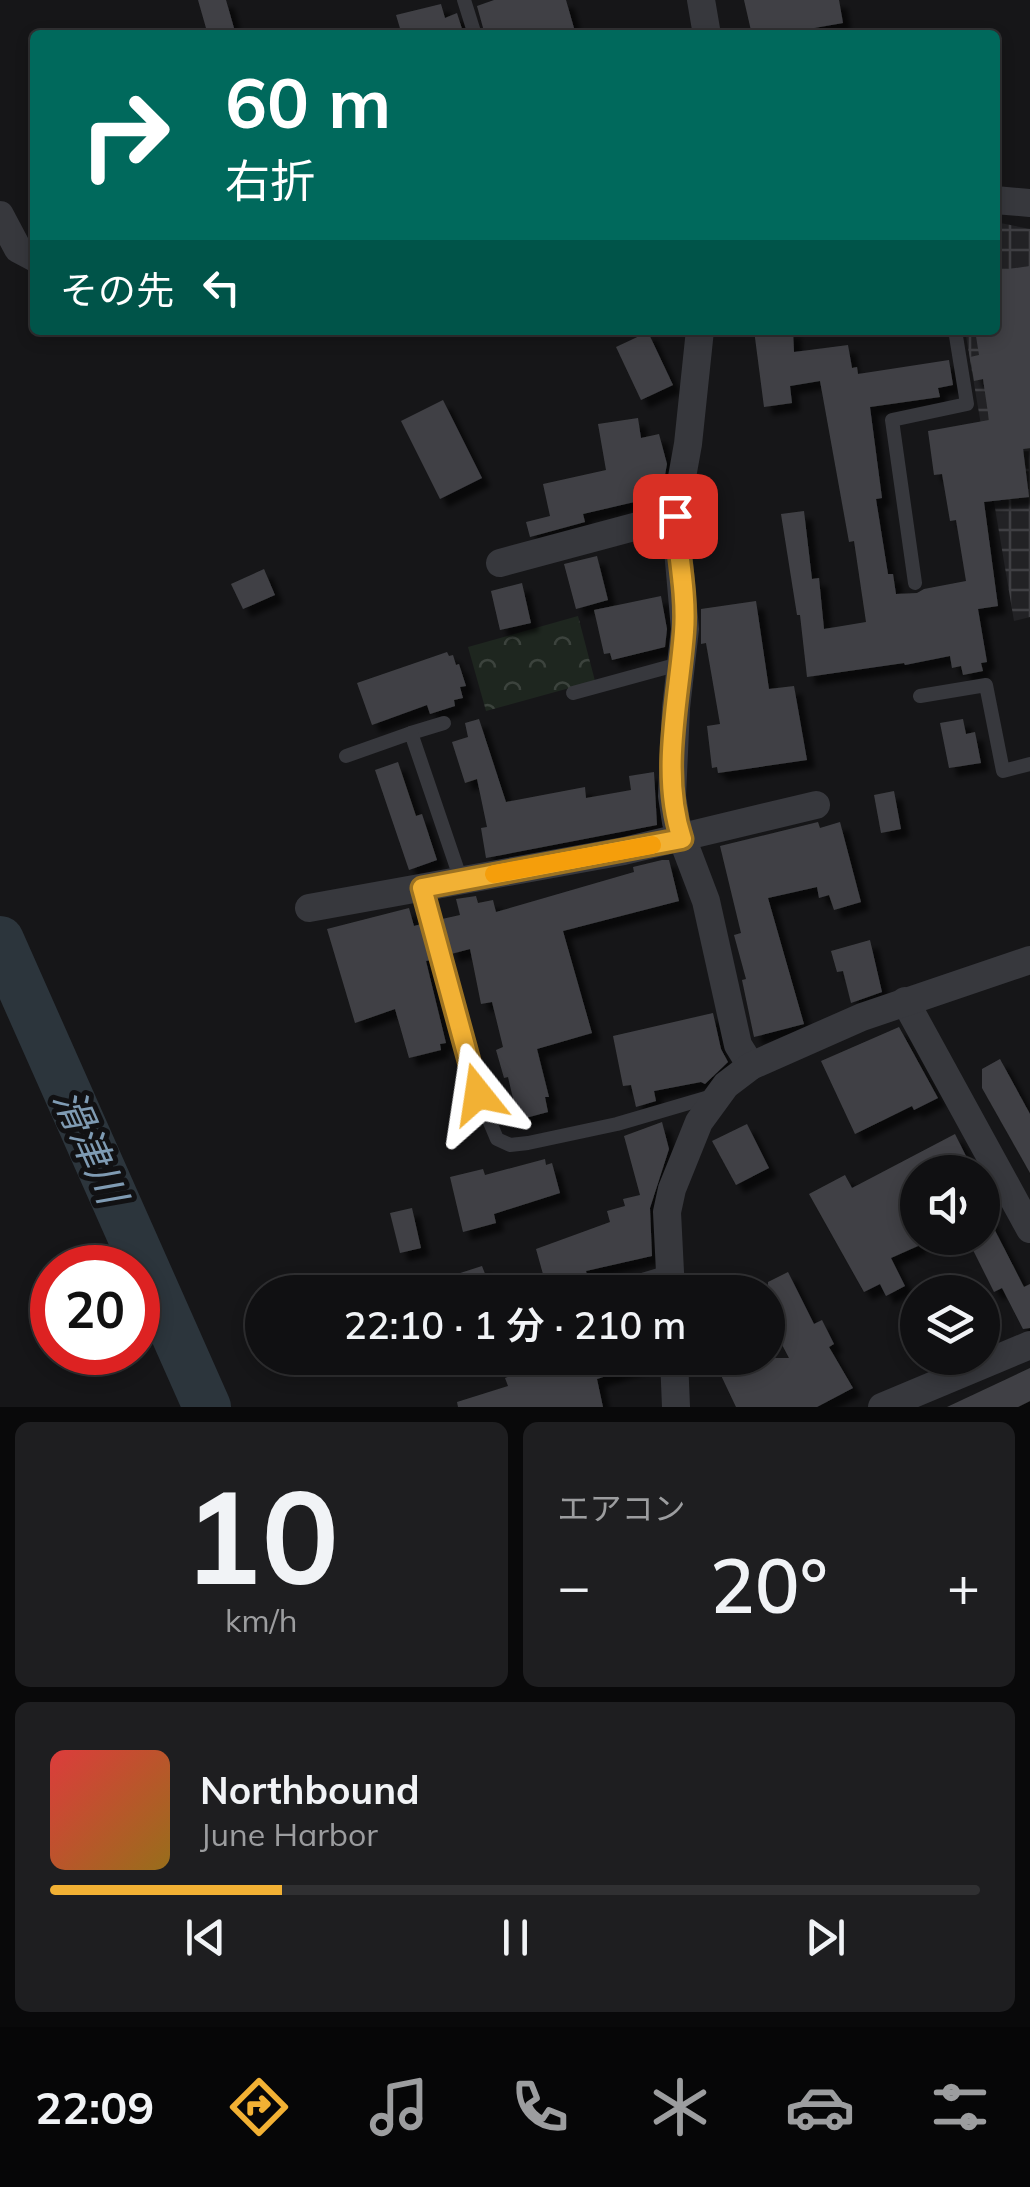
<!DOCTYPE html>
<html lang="ja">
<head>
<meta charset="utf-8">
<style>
  body { margin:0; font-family:Mulish,"Noto Sans JP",sans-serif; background:#1e1e20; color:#f1f3f6; height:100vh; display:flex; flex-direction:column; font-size:38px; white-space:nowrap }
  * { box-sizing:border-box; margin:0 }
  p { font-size:32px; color:#9c9d9f }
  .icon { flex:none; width:55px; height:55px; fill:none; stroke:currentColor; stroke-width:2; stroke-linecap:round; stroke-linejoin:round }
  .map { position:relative; height:1407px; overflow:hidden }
  .panel { display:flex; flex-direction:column; gap:15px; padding:15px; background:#09090a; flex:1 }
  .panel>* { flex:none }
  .top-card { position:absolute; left:30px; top:30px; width:970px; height:305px; border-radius:10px; box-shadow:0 5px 15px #0003,0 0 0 2px #303032; background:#00695c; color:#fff; overflow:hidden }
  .fabs { position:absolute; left:900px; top:1155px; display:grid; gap:20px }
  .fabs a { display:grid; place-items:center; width:100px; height:100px; border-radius:50%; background:#101012; box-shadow:0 5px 15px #0003,0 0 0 2px #303032; font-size:50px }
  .speed { position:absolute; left:30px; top:1245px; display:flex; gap:20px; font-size:50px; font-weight:700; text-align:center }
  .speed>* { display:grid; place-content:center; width:130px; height:130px; border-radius:50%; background:#101012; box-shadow:0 5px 15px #0003,0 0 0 2px #303032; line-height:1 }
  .speed .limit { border:15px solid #d22; background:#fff; color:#111 }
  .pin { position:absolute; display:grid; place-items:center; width:85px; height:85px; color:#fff; margin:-42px; border-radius:20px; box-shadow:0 5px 15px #0006 }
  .me { position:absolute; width:110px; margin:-55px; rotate:345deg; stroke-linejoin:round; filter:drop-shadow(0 0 8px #0008) }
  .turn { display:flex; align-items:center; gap:35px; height:210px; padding:0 30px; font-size:45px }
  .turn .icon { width:130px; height:130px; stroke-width:2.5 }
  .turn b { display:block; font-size:70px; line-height:85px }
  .then { display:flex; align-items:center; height:95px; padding:0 30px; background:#0003; gap:20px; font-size:38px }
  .big { font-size:75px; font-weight:600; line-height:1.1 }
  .panel .card { flex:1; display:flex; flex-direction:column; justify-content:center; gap:15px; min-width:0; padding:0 35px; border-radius:15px; background:#1e1e20 }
  .panel .dial { align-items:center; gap:0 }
  .dial b { font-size:130px; line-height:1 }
  .song { display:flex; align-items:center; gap:30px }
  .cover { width:120px; height:120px; border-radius:15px; background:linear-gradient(135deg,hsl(0 70% 55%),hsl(40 70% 35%)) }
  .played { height:10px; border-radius:5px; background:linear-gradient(90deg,#f2b134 25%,#303032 25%) }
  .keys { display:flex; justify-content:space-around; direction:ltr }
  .heat { display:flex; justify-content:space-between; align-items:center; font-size:55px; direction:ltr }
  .panel .tiles { flex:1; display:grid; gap:15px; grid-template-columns:1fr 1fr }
  .card:last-child { grid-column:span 2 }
  .trip { position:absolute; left:245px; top:1275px; width:540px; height:100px; border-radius:50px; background:#101012; box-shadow:0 5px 15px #0003,0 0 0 2px #303032; font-weight:600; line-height:100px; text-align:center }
  .tab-bar { display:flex; height:160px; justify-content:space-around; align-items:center; background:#060607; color:#9c9d9f }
  .tab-bar .icon { width:70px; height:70px }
  .tab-bar .on { color:#f2b134 }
  .tab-bar b { font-size:45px; color:#f1f3f6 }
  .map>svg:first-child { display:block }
  .industrial { fill:url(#industrial-grid) }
  .park { fill:url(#park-crowns) }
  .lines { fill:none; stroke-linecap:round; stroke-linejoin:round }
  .river { stroke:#2c353c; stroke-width:48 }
  .building { fill:#404145; filter:url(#shadow) }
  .service { stroke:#37383d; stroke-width:14 }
  .minor { stroke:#37383d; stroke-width:28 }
  .route-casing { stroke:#9d7322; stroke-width:25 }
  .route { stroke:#f2b134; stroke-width:18 }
  .slow { stroke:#f59e0b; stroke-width:18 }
  .labels { text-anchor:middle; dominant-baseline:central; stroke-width:10; stroke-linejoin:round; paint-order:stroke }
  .water-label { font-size:40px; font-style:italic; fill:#7f9bb3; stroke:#111113 }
</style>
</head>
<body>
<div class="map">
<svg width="1030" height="1407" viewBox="0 0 1030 1407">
  <defs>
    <pattern id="industrial-grid" width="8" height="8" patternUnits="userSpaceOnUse" patternTransform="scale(2.5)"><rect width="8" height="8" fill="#222225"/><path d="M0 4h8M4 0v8" fill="none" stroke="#3f3f43"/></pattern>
    <pattern id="park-crowns" width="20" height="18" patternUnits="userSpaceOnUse" patternTransform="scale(2.5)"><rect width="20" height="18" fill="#1e261f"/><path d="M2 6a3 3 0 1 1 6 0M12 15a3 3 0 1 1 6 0" fill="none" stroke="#3c433d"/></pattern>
    <filter id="shadow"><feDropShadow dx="8" dy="8" stdDeviation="2.5" flood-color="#0009"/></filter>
  </defs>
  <rect width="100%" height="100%" fill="#161618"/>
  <path class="industrial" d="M995 222 1030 229V617L1014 621 965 330H995Z"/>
  <path class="park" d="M578 616 595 681 486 711 468 647Z"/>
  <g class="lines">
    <path class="river" d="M0 940 207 1407"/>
  </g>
  <g class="building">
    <path d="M198 0H226L236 35H208Z"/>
    <path d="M494 0H566L576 35H485L477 6Z"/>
    <path d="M744 0H839L843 23 774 35H752Z"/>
    <path d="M441 4 445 18 457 13 464 35H402L396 15Z"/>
    <path d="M1030 266V448L1023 449 1029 497 984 502 998 606 978 609 987 662 981 663 983 671 963 675 961 666 952 668 950 656 905 665 904 663 807 677 800 615H797L781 514 804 511 812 579 819 578 824 629 866 622 854 541 849 542 820 381 790 386 792 403 764 407 754 330H793L794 352 848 345 852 368 857 367 858 374 949 360 953 385 938 388 940 397 870 407 882 498 876 499 888 574H893L896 594 917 593 924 589 966 581 956 520 950 521 942 474 934 475 928 431 989 420 983 379 974 381 970 357 979 355 975 330H995V271Z"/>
    <path d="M648 332 673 385 641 400 616 347Z"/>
    <path d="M443 400 482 478 440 499 401 421Z"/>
    <path d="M638 418 641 438 659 434 667 464 660 502 645 506 643 500 583 514 585 522 530 537 526 522 550 516 543 484 606 470 598 424Z"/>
    <path d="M597 556 608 600 576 609 564 564Z"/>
    <path d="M264 569 275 595 243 609 231 584Z"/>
    <path d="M522 583 531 623 500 630 491 591Z"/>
    <path d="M661 596 667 629 665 647 612 660 610 653 604 654 594 610Z"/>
    <path d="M756 601 769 689 794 686 807 760 718 773 717 767 712 768 707 726 720 724 706 643 701 644V609Z"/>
    <path d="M447 652 449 656 453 655 456 665 459 664 466 686 460 687 463 698 454 700 455 706 430 714 427 705 372 725 357 683Z"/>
    <path d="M479 719 506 802 585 787 586 798 631 790 629 776 654 772 657 825 486 858 481 828 487 827 477 779 465 783 452 742 468 737 465 723Z"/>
    <path d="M963 719 966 734 975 732 981 763 949 768 940 723Z"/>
    <path d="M398 762 416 816 422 814 437 860 409 870 375 770Z"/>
    <path d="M894 791 901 829 881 833 874 795Z"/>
    <path d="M818 822 820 828 840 822 861 902 834 910 829 895 819 898 817 887 768 898 804 1024 754 1037 742 980 746 979 734 935 741 933 720 846Z"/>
    <path d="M662 860H669L679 901 563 931 592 1033 537 1049 549 1097H545L548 1112 518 1120 508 1077 504 1078 496 1050 503 1047 492 1002 481 1004 470 949 451 954 442 919 460 915 456 899 476 896 478 903 493 900 496 912 634 872 633 867Z"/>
    <path d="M409 908 414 926 421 924 431 960 426 961 446 1043 440 1044 441 1050 409 1058 395 1009 355 1023 327 929Z"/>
    <path d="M870 940 882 992 851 1003 843 971 837 972 831 951Z"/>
    <path d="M713 1013 721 1049 728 1062 705 1084 701 1082 654 1091 656 1101 636 1107 631 1085 623 1086 613 1036Z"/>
    <path d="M899 1027 938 1098 914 1110 912 1106 855 1134 821 1061Z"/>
    <path d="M1000 1059 1030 1114V1173L982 1088V1069Z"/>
    <path d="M662 1122 669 1149 650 1208 652 1256 586 1271 587 1275 546 1285 536 1249 610 1222 607 1211 625 1206 623 1199 640 1195 624 1136Z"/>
    <path d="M747 1124 769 1168 736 1185 712 1141Z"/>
    <path d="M955 1134 974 1172H918V1246L891 1258 905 1286 886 1296 880 1284 864 1292 809 1194 845 1175 852 1188Z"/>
    <path d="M545 1159 546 1165 552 1163 560 1193 494 1214 496 1223 463 1232 450 1177 483 1169 485 1175Z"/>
    <path d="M982 1205 1024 1287 1030 1284V1328L1023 1329 1002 1288 994 1292 967 1238H982Z"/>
    <path d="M412 1208 421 1248 400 1253 390 1213Z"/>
    <path d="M482 1266 492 1292H457L451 1276Z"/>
    <path d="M788 1272 814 1324 822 1320 834 1344 829 1347 853 1388 817 1407H736L718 1369 742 1358H789L768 1318V1282Z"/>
    <path d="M536 1358H650V1362L597 1379 603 1407H458L457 1402 508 1386 505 1378 538 1365Z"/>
    <path d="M1030 1368V1401L1018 1407H947Z"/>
  </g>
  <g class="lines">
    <g class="service">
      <path d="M464 0 475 35"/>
      <path d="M915 583 892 420 967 404 955 330"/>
      <path d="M573 693 679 664"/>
      <path d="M920 696 986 685 1003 771 1030 764"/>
      <path d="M411 733 444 723"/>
      <path d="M346 756 411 733 461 880"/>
      <path d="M422 887 478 1094 497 1139 510 1145 528 1143 617 1124 716 1095"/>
      <path d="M602 1292 669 1272"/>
    </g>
    <g class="minor">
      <path d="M701 0 707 35"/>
      <path d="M995 200 1030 203"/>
      <path d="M0 215 18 249 35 258"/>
      <path d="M700 330 688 444 675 516 685 629 676 708 672 796 676 822 706 901 738 1045 751 1066"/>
      <path d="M500 563 675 516"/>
      <path d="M309 908 624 851 816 805"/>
      <path d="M905 1001 1030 1229"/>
      <path d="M671 1292 667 1212 672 1189 699 1122 726 1085 751 1066 862 1017 1030 960"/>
      <path d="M674 1358 676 1407"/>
      <path d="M882 1407 1030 1345"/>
    </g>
  </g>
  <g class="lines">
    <defs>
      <path id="route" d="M478 1094 422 888 682 839C660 773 679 699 684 632 687 595 678 553 675 516"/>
    </defs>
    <use href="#route" class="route-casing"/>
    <use href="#route" class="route"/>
    <path class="slow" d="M494 874 652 845"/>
  </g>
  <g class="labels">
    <g class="water-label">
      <text transform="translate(91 1146) rotate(66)">滑津川</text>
    </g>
  </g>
</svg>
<div class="fabs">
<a><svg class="icon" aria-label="sound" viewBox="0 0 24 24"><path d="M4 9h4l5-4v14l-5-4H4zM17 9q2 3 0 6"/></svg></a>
<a><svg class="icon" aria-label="layers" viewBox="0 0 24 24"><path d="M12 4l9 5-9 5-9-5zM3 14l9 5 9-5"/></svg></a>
</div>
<div class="speed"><div class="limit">20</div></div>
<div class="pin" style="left:675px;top:516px;background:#d93025"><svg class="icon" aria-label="arrive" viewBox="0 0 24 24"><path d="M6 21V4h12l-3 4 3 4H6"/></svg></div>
<svg class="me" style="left:478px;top:1094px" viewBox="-20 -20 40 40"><path d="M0-17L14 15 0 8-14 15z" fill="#f2b134" stroke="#fff" stroke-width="4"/></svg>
<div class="trip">22:10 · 1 分 · 210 m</div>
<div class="top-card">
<div class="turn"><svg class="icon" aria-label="right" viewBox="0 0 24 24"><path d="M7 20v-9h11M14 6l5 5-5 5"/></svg><div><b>60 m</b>右折</div></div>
<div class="then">その先<svg class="icon" aria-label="left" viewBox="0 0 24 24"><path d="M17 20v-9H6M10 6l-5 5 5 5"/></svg></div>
</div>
</div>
<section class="panel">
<div class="tiles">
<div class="card dial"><b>10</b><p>km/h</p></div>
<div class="card"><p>エアコン</p>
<div class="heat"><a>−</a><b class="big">20°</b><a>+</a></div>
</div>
<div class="card">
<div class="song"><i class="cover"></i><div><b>Northbound</b><p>June Harbor</p></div></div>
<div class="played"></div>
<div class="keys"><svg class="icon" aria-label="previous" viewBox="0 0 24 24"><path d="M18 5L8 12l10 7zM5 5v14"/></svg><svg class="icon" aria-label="pause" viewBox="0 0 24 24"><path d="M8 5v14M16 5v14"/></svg><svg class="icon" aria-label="next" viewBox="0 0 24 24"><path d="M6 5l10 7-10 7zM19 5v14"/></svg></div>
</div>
</div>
</section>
<nav class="tab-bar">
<b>22:09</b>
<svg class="icon on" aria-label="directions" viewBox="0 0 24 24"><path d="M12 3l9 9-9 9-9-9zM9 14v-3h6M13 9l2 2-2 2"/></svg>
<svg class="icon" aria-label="music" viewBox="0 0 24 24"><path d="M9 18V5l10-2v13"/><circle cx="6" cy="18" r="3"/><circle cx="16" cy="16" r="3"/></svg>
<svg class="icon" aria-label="phone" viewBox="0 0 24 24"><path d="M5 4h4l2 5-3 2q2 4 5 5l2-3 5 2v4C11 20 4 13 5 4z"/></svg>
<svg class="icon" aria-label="climate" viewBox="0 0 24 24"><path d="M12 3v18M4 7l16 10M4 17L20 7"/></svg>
<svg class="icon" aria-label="car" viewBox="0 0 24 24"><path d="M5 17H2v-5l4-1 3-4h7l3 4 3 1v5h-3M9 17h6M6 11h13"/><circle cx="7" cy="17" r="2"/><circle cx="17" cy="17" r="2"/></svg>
<svg class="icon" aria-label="filters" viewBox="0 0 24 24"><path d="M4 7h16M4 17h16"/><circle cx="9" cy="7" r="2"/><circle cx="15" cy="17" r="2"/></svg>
</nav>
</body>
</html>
